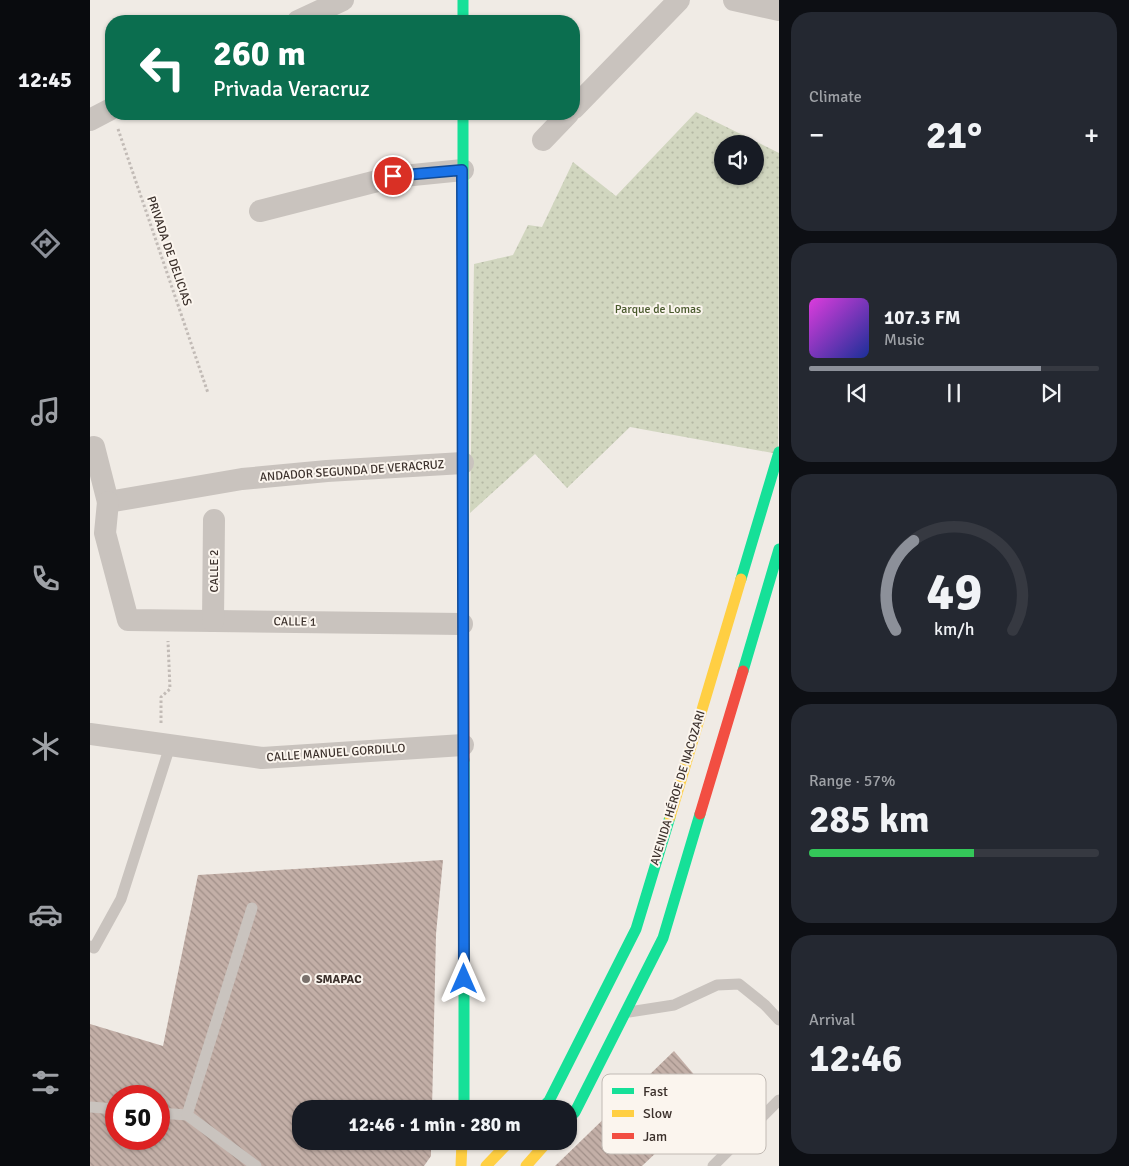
<!DOCTYPE html>
<html lang="en">
<head>
<meta charset="utf-8">
<style>
  body { margin:0; font-family:Signika,sans-serif; background:#242831; color:#f1f3f6; height:100vh; display:flex; flex-direction:column; font-size:19px; white-space:nowrap }
  * { box-sizing:border-box; margin:0 }
  p { font-size:16px; color:#9ea1a6 }
  .icon { flex:none; width:28px; height:28px; fill:none; stroke:currentColor; stroke-width:2; stroke-linecap:round; stroke-linejoin:round }
  .map { position:relative; flex:1; overflow:hidden }
  .side { display:flex; flex-direction:column; gap:12px; padding:12px; background:#0d0f14; width:350px }
  .side>* { flex:none }
  .banner { position:absolute; left:15px; top:15px; width:475px; height:105px; border-radius:20px; box-shadow:0 1px 4px #0004; background:#0b6e4f; color:#fff; overflow:hidden }
  .buttons { position:absolute; left:624px; top:135px; display:grid; gap:10px }
  .buttons a { display:grid; place-items:center; width:50px; height:50px; border-radius:50%; background:#171b24; box-shadow:0 1px 4px #0004; font-size:25px }
  .speed { position:absolute; left:15px; top:1085px; display:flex; gap:10px; font-size:25px; font-weight:700; text-align:center }
  .speed>* { display:grid; place-content:center; width:65px; height:65px; border-radius:50%; background:#171b24; box-shadow:0 1px 4px #0004; line-height:1 }
  .speed .limit { border:8px solid #d22; background:#fff; color:#111 }
  .pin { position:absolute; display:grid; place-items:center; width:42px; height:42px; color:#fff; margin:-21px; border:2px solid #fff; border-radius:50%; box-shadow:0 1px 5px #0007 }
  .me { position:absolute; width:55px; margin:-28px; rotate:0deg; stroke-linejoin:round; filter:drop-shadow(0 0 4px #0008) }
  .turn { display:flex; align-items:center; gap:18px; height:105px; padding:0 25px; font-size:22px }
  .turn .icon { width:65px; height:65px; stroke-width:2.5 }
  .turn b { display:block; font-size:35px; line-height:42px }
  .big { font-size:38px; font-weight:700; line-height:1.1 }
  .side .card { flex:1; display:flex; flex-direction:column; justify-content:center; gap:8px; min-width:0; padding:0 18px; border-radius:20px; background:#242831 }
  .side .dial { align-items:center; gap:0 }
  .dial svg { height:130px; overflow:visible; fill:none; stroke:#363941; stroke-width:7; stroke-linecap:round; text-anchor:middle }
  .dial text { fill:#f1f3f6; stroke:none }
  .song { display:flex; align-items:center; gap:15px }
  .cover { width:60px; height:60px; border-radius:8px; background:linear-gradient(135deg,hsl(300 70% 55%),hsl(230 70% 35%)) }
  .played { height:5px; border-radius:2px; background:linear-gradient(90deg,#8c9099 80%,#363941 80%) }
  .keys { display:flex; justify-content:space-around; direction:ltr }
  .heat { display:flex; justify-content:space-between; align-items:center; font-size:28px; direction:ltr }
  .charge { height:8px; border-radius:4px; background:linear-gradient(90deg,#34c759 57%,#363941 0) }
  .trip { position:absolute; left:202px; top:1100px; width:285px; height:50px; border-radius:20px; background:#171b24; box-shadow:0 1px 4px #0004; font-weight:700; line-height:50px; text-align:center }
  main { display:flex; flex:1; min-height:0 }
  .tab-bar { display:flex; flex-direction:column; width:90px; justify-content:space-around; align-items:center; background:#090b0e; color:#9ea1a6 }
  .tab-bar .icon { width:35px; height:35px }
  .tab-bar .selected { color:#8c9099 }
  .tab-bar b { font-size:22px; color:#f1f3f6 }
  .map>svg:first-child { display:block }
  .park { fill:url(#park-dots); fill-rule:evenodd }
  .building { fill:url(#building-back-hatch); fill-rule:evenodd }
  .lines { fill:none; stroke-linecap:round; stroke-linejoin:round }
  .path { stroke:#c2bbb6; stroke-width:3; stroke-dasharray:2.5 2.5; stroke-linecap:butt }
  .lane { stroke:#c9c3be; stroke-width:11 }
  .street { stroke:#c9c3be; stroke-width:22 }
  .fast { stroke:#16e098; stroke-width:11 }
  .slow { stroke:#ffcf43; stroke-width:11 }
  .jam { stroke:#f24e42; stroke-width:11 }
  .route-casing { stroke:#114b97; stroke-width:12 }
  .route { stroke:#1a73e8; stroke-width:9 }
  .poi-dot { fill:#7a716c; stroke:#fbf5ee; stroke-width:2 }
  .labels { text-anchor:middle; dominant-baseline:central; stroke-width:4; stroke-linejoin:round; paint-order:stroke }
  .street-label { font-size:12px; fill:#3b302b; stroke:#fbf5ee }
  .park-label { font-size:12px; fill:#4a5a2e; stroke:#fbf5ee }
  .poi-label { font-size:12px; font-weight:bold; fill:#3b302b; stroke:#fbf5ee; text-anchor:start }
  .key { fill:#fbf5ee; stroke:#c1bab4; stroke-width:1 }
  .key-label { font-size:14px; fill:#3b302b }
</style>
</head>
<body>
<main>
<nav class="tab-bar">
<b>12:45</b>
<svg class="icon selected" aria-label="directions" viewBox="0 0 24 24"><path d="M12 3l9 9-9 9-9-9zM9 14v-3h6M13 9l2 2-2 2"/></svg>
<svg class="icon" aria-label="music" viewBox="0 0 24 24"><path d="M9 18V5l10-2v13"/><circle cx="6" cy="18" r="3"/><circle cx="16" cy="16" r="3"/></svg>
<svg class="icon" aria-label="phone" viewBox="0 0 24 24"><path d="M5 4h4l2 5-3 2q2 4 5 5l2-3 5 2v4C11 20 4 13 5 4z"/></svg>
<svg class="icon" aria-label="climate" viewBox="0 0 24 24"><path d="M12 3v18M4 7l16 10M4 17L20 7"/></svg>
<svg class="icon" aria-label="car" viewBox="0 0 24 24"><path d="M5 17H2v-5l4-1 3-4h7l3 4 3 1v5h-3M9 17h6M6 11h13"/><circle cx="7" cy="17" r="2"/><circle cx="17" cy="17" r="2"/></svg>
<svg class="icon" aria-label="filters" viewBox="0 0 24 24"><path d="M4 7h16M4 17h16"/><circle cx="9" cy="7" r="2"/><circle cx="15" cy="17" r="2"/></svg>
</nav>
<div class="map">
<svg width="689" height="1166" viewBox="0 0 689 1166">
  <defs>
    <pattern id="park-dots" width="8" height="8" patternUnits="userSpaceOnUse" patternTransform="scale(1.25)"><rect width="8" height="8" fill="#d1d6bf"/><path d="M2 2h.1M6 6h.1" fill="none" stroke="#b4b8a4" stroke-width="1.8" stroke-linecap="round"/></pattern>
    <pattern id="building-back-hatch" width="6" height="6" patternUnits="userSpaceOnUse" patternTransform="scale(1.25)"><rect width="6" height="6" fill="#c3afa7"/><path d="M-1 5l2 2M0 0l6 6M5-1l2 2" fill="none" stroke="#a08f88"/></pattern>
  </defs>
  <rect width="100%" height="100%" fill="#f0ebe5"/>
  <path class="park" d="M606 112 689 153 688 454 540 427 477 488 445 454 380 513 384 264 423 255 438 225 452 227 483 162 526 196ZM632 144H665V176H632Z"/>
  <g class="building">
    <path d="M353 860 346 934 342 1109H211V1141H341V1156L334 1166H0V1024L73 1046 108 875ZM26 1096H69V1139H26Z"/>
    <path d="M584 1051 624 1098 552 1166H465Z"/>
  </g>
  <g class="lines">
    <g class="path">
      <path d="M28 129 118 393"/>
      <path d="M71 723V697L80 689 78 641"/>
    </g>
    <g class="lane">
      <path d="M0 946 4 948 31 899 80 746"/>
      <path d="M539 1012 584 1005 627 985 649 984 675 1005 689 1020"/>
      <path d="M0 1107 26 1109"/>
      <path d="M69 1113 97 1115 166 1166"/>
      <path d="M97 1115 162 908"/>
      <path d="M623 1166 689 1100"/>
    </g>
    <g class="street">
      <path d="M644 0 689 10"/>
      <path d="M208 21 253 0"/>
      <path d="M484 108 589 0"/>
      <path d="M0 120 21 109"/>
      <path d="M453 140 478 114"/>
      <path d="M170 211 303 177 373 170"/>
      <path d="M0 448 4 447 18 502 152 479 237 471 373 463"/>
      <path d="M18 502 15 533 38 620 372 624"/>
      <path d="M123 621 124 520"/>
      <path d="M0 734 172 758 373 745"/>
    </g>
    <g class="fast">
      <path d="M373 0V21"/>
      <path d="M373 114V544"/>
      <path d="M651 579 689 452"/>
      <path d="M653 671 689 549"/>
      <path d="M374 760V1109"/>
      <path d="M451 1109 459 1101 546 929 580 817"/>
      <path d="M479 1118 485 1112 573 938 610 814"/>
    </g>
    <g class="slow">
      <path d="M580 817 651 579"/>
      <path d="M371 1166 372 1141"/>
      <path d="M396 1166 420 1141"/>
      <path d="M436 1166 458 1141"/>
    </g>
    <g class="jam">
      <path d="M373 544 374 760"/>
      <path d="M610 814 653 671"/>
    </g>
  </g>
  <g class="lines">
    <defs>
      <path id="route" d="M303 176 372 170 374 979"/>
    </defs>
    <use href="#route" class="route-casing"/>
    <use href="#route" class="route"/>
  </g>
  <circle class="poi-dot" cx="216" cy="979" r="5"/>
  <g class="labels">
    <g class="street-label">
      <text transform="translate(79 251) rotate(71)">PRIVADA DE DELICIAS</text>
      <text transform="translate(262 471) rotate(-4)">ANDADOR SEGUNDA DE VERACRUZ</text>
      <text transform="translate(124 571) rotate(-90)">CALLE 2</text>
      <text transform="translate(205 622) rotate(1)">CALLE 1</text>
      <text transform="translate(246 753) rotate(-4)">CALLE MANUEL GORDILLO</text>
      <text transform="translate(588 788) rotate(-73)">AVENIDA HÉROE DE NACOZARI</text>
    </g>
    <g class="park-label">
      <text x="568" y="309">Parque de Lomas</text>
    </g>
    <g class="poi-label">
      <text x="226" y="979">SMAPAC</text>
    </g>
  </g>
  <rect x="512" y="1074" width="164" height="80" rx="8" class="key"/>
  <rect x="522" y="1088" width="22" height="6" fill="#16e098"/>
  <rect x="522" y="1110" width="22" height="7" fill="#ffcf43"/>
  <rect x="522" y="1133" width="22" height="6" fill="#f24e42"/>
  <g class="key-label">
    <text x="553" y="1096">Fast</text>
    <text x="553" y="1118">Slow</text>
    <text x="553" y="1141">Jam</text>
  </g>
</svg>
<div class="buttons">
<a><svg class="icon" aria-label="sound" viewBox="0 0 24 24"><path d="M4 9h4l5-4v14l-5-4H4zM17 9q2 3 0 6"/></svg></a>
</div>
<div class="speed"><div class="limit">50</div></div>
<div class="pin" style="left:303px;top:176px;background:#d93025"><svg class="icon" aria-label="arrive" viewBox="0 0 24 24"><path d="M6 21V4h12l-3 4 3 4H6"/></svg></div>
<svg class="me" style="left:374px;top:979px" viewBox="-20 -20 40 40"><path d="M0-17L14 15 0 8-14 15z" fill="#1a73e8" stroke="#fff" stroke-width="4"/></svg>
<div class="trip">12:46 · 1 min · 280 m</div>
<div class="banner">
<div class="turn"><svg class="icon" aria-label="left" viewBox="0 0 24 24"><path d="M17 20v-9H6M10 6l-5 5 5 5"/></svg><div><b>260 m</b>Privada Veracruz</div></div>
</div>
</div>
<section class="side">
<div class="card"><p>Climate</p>
<div class="heat"><a>−</a><b class="big">21°</b><a>+</a></div>
</div>
<div class="card">
<div class="song"><i class="cover"></i><div><b>107.3 FM</b><p>Music</p></div></div>
<div class="played"></div>
<div class="keys"><svg class="icon" aria-label="previous" viewBox="0 0 24 24"><path d="M18 5L8 12l10 7zM5 5v14"/></svg><svg class="icon" aria-label="pause" viewBox="0 0 24 24"><path d="M8 5v14M16 5v14"/></svg><svg class="icon" aria-label="next" viewBox="0 0 24 24"><path d="M6 5l10 7-10 7zM19 5v14"/></svg></div>
</div>
<div class="card dial"><svg viewBox="0 0 100 80">
<path d="M14 69A42 42 0 1 1 86 69"/>
<path d="M14 69A42 42 0 0 1 25 14" stroke="#8c9099"/>
<text x="50" y="56" font-size="32" font-weight="700">49</text>
<text x="50" y="72" font-size="11">km/h</text>
</svg></div>
<div class="card"><p>Range · 57%</p><b class="big">285 km</b><div class="charge"></div></div>
<div class="card"><p>Arrival</p><b class="big">12:46</b></div>
</section>
</main>
</body>
</html>
